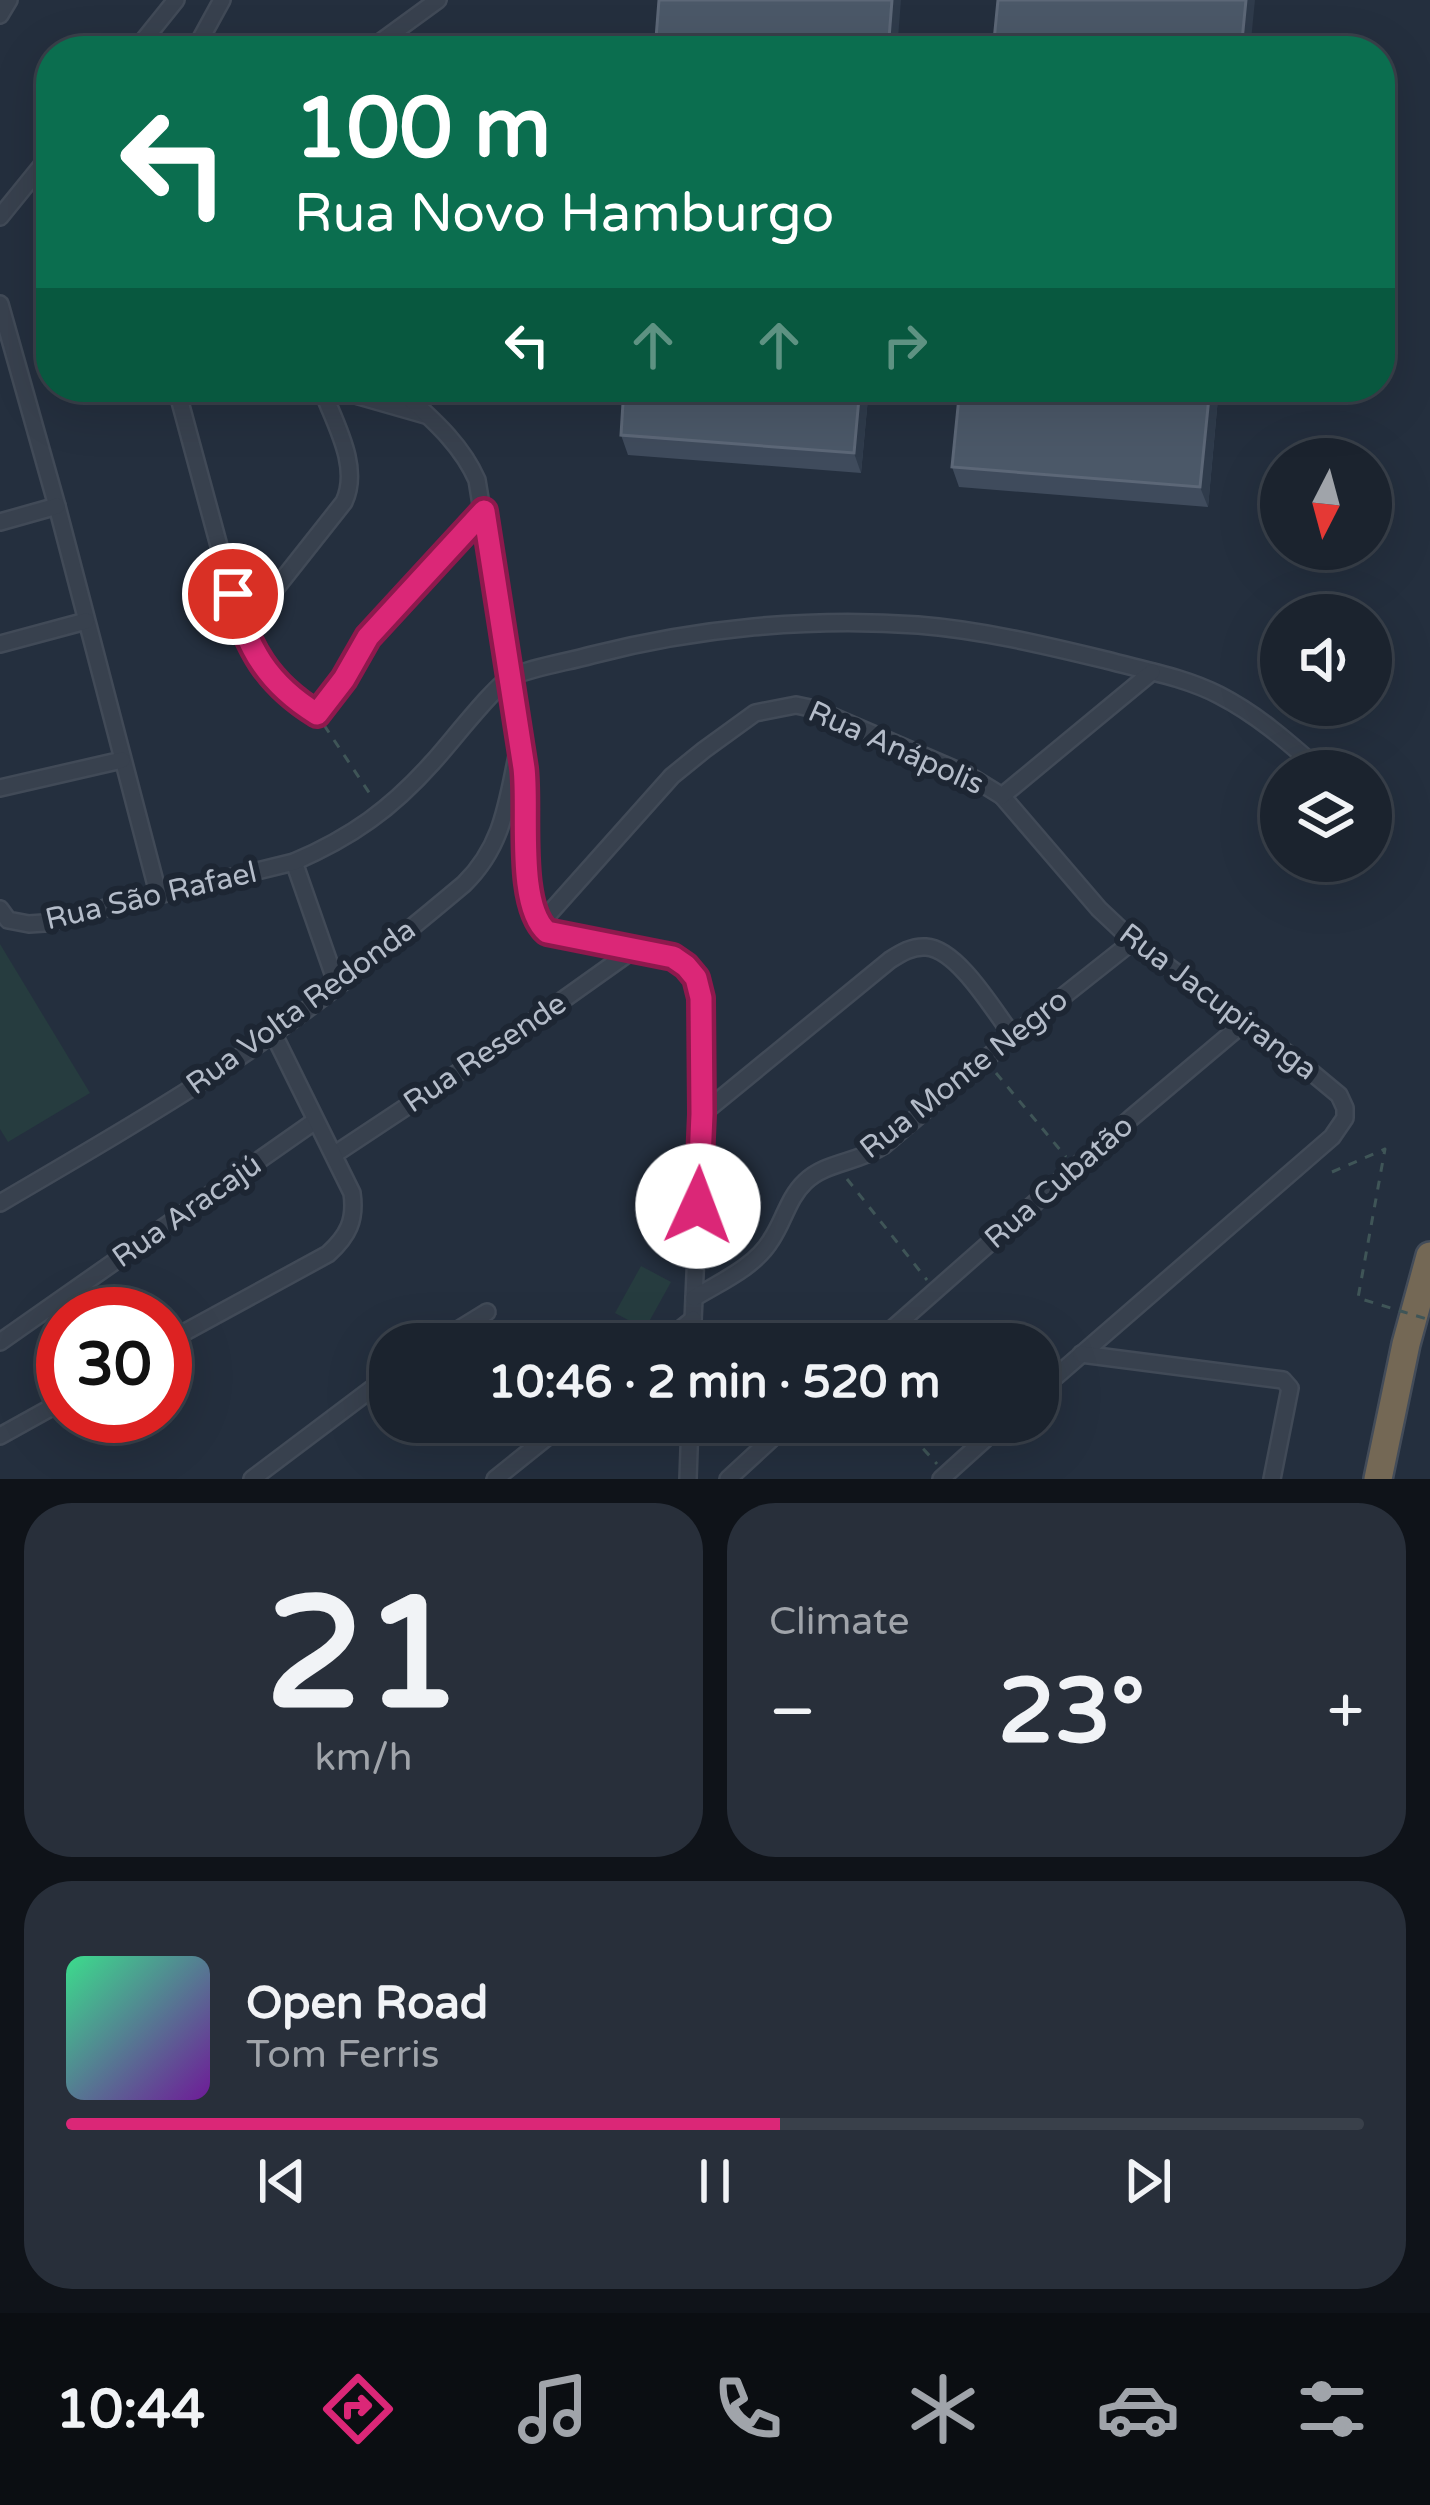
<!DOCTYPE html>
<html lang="en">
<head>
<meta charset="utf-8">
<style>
  body { margin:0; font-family:"Varela Round",sans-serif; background:#282f3a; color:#f1f3f6; height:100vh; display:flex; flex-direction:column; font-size:45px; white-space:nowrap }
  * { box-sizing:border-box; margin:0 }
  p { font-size:39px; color:#a0a4aa }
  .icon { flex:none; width:66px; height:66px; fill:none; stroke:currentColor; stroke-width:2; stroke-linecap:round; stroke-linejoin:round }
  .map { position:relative; height:1479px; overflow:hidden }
  .details { display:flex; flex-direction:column; gap:24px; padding:24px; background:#0f1319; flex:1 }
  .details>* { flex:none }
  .guide { position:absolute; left:36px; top:36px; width:1359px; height:366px; border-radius:48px; box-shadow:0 12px 48px #0002,0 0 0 3px #39404a; background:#0b6e4f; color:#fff; overflow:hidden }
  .needle { width:78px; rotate:186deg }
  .tools { position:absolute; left:1260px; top:438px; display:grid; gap:24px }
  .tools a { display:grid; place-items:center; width:132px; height:132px; border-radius:50%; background:#1b232e; box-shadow:0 12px 48px #0002,0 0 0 3px #39404a; font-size:60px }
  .speed { position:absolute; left:36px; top:1287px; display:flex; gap:24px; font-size:60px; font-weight:700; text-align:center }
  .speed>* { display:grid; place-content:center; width:156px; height:156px; border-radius:50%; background:#1b232e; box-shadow:0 12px 48px #0002,0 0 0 3px #39404a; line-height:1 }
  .speed .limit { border:18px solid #d22; background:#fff; color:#111 }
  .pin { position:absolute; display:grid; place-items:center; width:102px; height:102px; color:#fff; margin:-51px; border:6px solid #fff; border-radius:50%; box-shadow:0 3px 12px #0007 }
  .me { position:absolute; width:132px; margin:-66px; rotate:2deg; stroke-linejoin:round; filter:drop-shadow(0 0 9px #0008) }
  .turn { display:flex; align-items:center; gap:42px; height:252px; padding:0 60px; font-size:54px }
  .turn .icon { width:156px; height:156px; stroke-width:2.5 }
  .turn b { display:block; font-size:84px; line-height:102px }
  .lanes { display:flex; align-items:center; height:114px; padding:0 60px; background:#0003; justify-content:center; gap:60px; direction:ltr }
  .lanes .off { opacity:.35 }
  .big { font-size:90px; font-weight:700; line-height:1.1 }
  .details .tile { flex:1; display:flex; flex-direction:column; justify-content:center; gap:18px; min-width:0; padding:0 42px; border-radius:48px; background:#282f3a }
  .details .dial { align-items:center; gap:0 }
  .dial b { font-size:156px; line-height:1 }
  .song { display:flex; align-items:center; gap:36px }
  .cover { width:144px; height:144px; border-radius:18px; background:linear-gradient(135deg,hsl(150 70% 55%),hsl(280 70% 35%)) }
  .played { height:12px; border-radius:6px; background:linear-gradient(90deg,#db2777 55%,#39404a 55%) }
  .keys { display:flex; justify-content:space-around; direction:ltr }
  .heat { display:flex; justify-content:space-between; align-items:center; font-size:66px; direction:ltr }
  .details .tiles { flex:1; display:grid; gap:24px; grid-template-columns:1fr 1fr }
  .tile:last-child { grid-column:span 2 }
  .trip { position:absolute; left:369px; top:1323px; width:690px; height:120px; border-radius:48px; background:#1b232e; box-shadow:0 12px 48px #0002,0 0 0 3px #39404a; font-weight:700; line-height:120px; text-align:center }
  .tabs { display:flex; height:192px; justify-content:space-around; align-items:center; background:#0b0e12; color:#a0a4aa }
  .tabs .icon { width:84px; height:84px }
  .tabs .on { color:#db2777 }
  .tabs b { font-size:54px; color:#f1f3f6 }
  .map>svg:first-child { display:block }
  .green { fill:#263c3f }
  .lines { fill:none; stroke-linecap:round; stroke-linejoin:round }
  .street-casing { stroke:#414a57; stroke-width:20 }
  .highway-casing { stroke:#434c59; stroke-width:32 }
  .path { stroke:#3f5557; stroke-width:3; stroke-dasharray:9 9; stroke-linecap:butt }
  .street { stroke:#38414e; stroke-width:15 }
  .highway { stroke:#746855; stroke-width:27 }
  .path-bridge { stroke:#3f5557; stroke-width:3; stroke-dasharray:9 9; stroke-linecap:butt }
  .wall { fill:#3f4b5c }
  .shaded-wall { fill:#2f3b4b }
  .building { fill:#4b5868; stroke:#5c6777; stroke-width:3 }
  .route-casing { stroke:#8e194d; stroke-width:30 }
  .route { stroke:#db2777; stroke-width:21 }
  .labels { text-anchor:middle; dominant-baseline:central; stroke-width:12; stroke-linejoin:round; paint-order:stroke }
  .street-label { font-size:30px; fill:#b4bcc9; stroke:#1d2633 }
</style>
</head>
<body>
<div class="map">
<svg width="1430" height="1479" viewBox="0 0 1430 1479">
  <rect width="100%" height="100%" fill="#242f3e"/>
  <g class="green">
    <path d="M0 944 90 1093 8 1142 0 1129Z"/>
    <path d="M641 1266 671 1282 645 1329 615 1313Z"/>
  </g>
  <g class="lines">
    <defs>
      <g id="street">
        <path d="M0 15 9 0"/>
        <path d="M135 51 176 0"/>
        <path d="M194 51 222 0"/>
        <path d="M368 51 438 0"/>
        <path d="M0 217 51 154"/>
        <path d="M0 304 57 506 158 893"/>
        <path d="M176 387 242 631C260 665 284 693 317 714L344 679 368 637 484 511"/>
        <path d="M327 387 425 415"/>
        <path d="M397 387C428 416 460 441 477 480L524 768C528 802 518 914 546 931 574 948 639 947 673 957L686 966 696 978 701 997 702 1114 692 1344"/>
        <path d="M0 522 57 506"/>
        <path d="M242 631 344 502C361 466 334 422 321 387"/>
        <path d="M0 644 86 621"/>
        <path d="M0 788 122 760"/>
        <path d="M1002 796 1099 909 1133 941 1298 1061 1339 1095 1345 1108V1118L1332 1137 1038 1392"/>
        <path d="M294 862 337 985"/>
        <path d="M0 909 8 920 29 924 44 923 294 862C352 837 391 809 433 762 449 745 497 682 513 676 538 666 567 662 592 655 697 628 810 617 918 625 981 630 1044 645 1106 660 1143 670 1184 677 1219 695 1258 715 1288 742 1321 771"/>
        <path d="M539 925 672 776 704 750 755 713 796 705 815 709 968 775 1002 796 1152 672"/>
        <path d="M702 1114 890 960C901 953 912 946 926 947 958 949 994 1011 1013 1036"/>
        <path d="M335 1154 501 1044 633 950"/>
        <path d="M0 1203C77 1158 154 1113 229 1064 311 1010 389 947 464 884 503 846 507 803 518 751"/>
        <path d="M694 1298C720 1282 755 1267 771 1240 784 1221 788 1198 805 1182 825 1162 857 1163 883 1146L1013 1036 1133 941"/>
        <path d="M0 1342 315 1121"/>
        <path d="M165 1343 328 1254C348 1236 356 1220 352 1193L273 1033"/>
        <path d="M435 1344 487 1312"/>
        <path d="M662 1344 693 1319"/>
        <path d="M875 1344 1130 1119 1245 1022"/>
        <path d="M1081 1354 1283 1380 1290 1388 1272 1479"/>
        <path d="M0 1436 63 1401"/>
        <path d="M252 1479 390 1375"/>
        <path d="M495 1479 566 1422"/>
        <path d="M688 1479 690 1422"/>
        <path d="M728 1479 790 1422"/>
        <path d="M941 1479 1004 1422"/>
      </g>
      <path id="highway" d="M1378 1479 1406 1344 1430 1256"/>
    </defs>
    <use href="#street" class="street-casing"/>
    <use href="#highway" class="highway-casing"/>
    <g class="path">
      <path d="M324 725 372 797"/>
      <path d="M996 1073 1066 1157"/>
      <path d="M847 1179 927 1280"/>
      <path d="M899 1422 937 1464"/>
    </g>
    <use href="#street" class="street"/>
    <use href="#highway" class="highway"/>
    <path class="path-bridge" d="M1332 1172 1385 1149 1358 1298 1430 1320"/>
  </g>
  <g class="wall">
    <path d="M869 387 861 473 628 455 621 435Z"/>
    <path d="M960 387H1219L1208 507 959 487 952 467Z"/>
  </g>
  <g class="shaded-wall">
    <path d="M892 0H901L897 51H888Z"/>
    <path d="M1246 0H1255L1250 51H1241Z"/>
    <path d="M860 387H869L861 473 854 453Z"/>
    <path d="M1210 387H1219L1208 507 1200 487Z"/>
  </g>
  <g class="building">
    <path d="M659 0H892L888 51H655Z"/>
    <path d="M998 0H1246L1241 51H993Z"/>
    <path d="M624 387H860L854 453 621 435Z"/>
    <path d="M960 387H1210L1200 487 952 467Z"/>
  </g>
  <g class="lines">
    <defs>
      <path id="route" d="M233 594C247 648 268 684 317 714L344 679 368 637 484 511 524 768C529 810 516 905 547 932L673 957 686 966 696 978 701 998 702 1114 698 1206"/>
    </defs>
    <use href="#route" class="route-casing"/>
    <use href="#route" class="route"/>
  </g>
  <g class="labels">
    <g class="street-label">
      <text transform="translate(896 748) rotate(24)">Rua Anápolis</text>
      <text transform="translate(151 896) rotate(-13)">Rua São Rafael</text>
      <text transform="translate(1218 1002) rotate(37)">Rua Jacupiranga</text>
      <text transform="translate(301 1007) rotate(-36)">Rua Volta Redonda</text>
      <text transform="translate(485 1053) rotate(-34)">Rua Resende</text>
      <text transform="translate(964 1074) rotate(-38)">Rua Monte Negro</text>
      <text transform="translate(1059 1182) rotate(-41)">Rua Cubatão</text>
      <text transform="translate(187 1211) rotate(-35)">Rua Aracajú</text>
    </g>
  </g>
</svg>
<div class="tools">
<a><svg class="needle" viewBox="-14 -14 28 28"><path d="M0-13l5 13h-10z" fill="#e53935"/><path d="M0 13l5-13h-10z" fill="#a0a4aa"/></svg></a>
<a><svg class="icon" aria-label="sound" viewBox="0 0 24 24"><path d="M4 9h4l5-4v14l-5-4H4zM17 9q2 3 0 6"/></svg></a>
<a><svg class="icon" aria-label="layers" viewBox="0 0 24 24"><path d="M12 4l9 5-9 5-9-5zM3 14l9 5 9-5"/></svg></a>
</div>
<div class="speed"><div class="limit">30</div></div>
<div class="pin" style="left:233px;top:594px;background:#d93025"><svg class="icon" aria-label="arrive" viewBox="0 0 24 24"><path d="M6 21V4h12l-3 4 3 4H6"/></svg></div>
<svg class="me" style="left:698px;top:1206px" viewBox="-20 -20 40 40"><circle r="19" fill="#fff"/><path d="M0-13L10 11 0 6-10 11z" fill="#db2777"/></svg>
<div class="trip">10:46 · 2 min · 520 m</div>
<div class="guide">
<div class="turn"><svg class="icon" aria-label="left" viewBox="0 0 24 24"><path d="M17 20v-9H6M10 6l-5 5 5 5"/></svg><div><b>100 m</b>Rua Novo Hamburgo</div></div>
<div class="lanes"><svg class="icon" aria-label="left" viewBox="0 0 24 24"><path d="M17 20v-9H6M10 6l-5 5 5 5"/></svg><svg class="icon off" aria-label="ahead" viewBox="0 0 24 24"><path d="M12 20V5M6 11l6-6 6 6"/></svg><svg class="icon off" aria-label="ahead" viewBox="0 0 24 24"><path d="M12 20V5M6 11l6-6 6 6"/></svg><svg class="icon off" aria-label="right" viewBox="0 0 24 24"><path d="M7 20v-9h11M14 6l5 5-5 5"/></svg></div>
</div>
</div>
<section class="details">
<div class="tiles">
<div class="tile dial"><b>21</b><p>km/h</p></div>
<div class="tile"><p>Climate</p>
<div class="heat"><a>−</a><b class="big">23°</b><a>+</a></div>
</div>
<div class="tile">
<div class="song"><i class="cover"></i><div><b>Open Road</b><p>Tom Ferris</p></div></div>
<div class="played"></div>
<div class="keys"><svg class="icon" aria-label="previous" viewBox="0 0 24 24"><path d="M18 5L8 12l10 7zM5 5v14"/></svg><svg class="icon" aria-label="pause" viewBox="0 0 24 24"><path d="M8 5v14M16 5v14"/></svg><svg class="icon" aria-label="next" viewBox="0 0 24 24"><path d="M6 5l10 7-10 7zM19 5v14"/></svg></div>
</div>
</div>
</section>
<nav class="tabs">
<b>10:44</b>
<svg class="icon on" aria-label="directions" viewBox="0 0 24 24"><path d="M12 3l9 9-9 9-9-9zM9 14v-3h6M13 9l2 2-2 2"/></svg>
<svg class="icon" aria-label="music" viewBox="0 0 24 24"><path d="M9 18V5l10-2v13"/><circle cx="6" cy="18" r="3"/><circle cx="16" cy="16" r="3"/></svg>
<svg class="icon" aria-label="phone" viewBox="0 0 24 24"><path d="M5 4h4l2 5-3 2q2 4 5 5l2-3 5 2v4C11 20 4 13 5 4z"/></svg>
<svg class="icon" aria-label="climate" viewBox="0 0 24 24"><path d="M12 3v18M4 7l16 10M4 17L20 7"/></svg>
<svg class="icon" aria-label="car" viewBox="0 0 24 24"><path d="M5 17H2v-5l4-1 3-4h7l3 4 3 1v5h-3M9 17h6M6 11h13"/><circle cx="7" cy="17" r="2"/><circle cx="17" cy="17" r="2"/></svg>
<svg class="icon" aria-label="filters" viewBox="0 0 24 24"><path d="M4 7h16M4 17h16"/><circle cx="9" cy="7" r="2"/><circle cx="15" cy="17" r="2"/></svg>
</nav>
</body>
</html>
